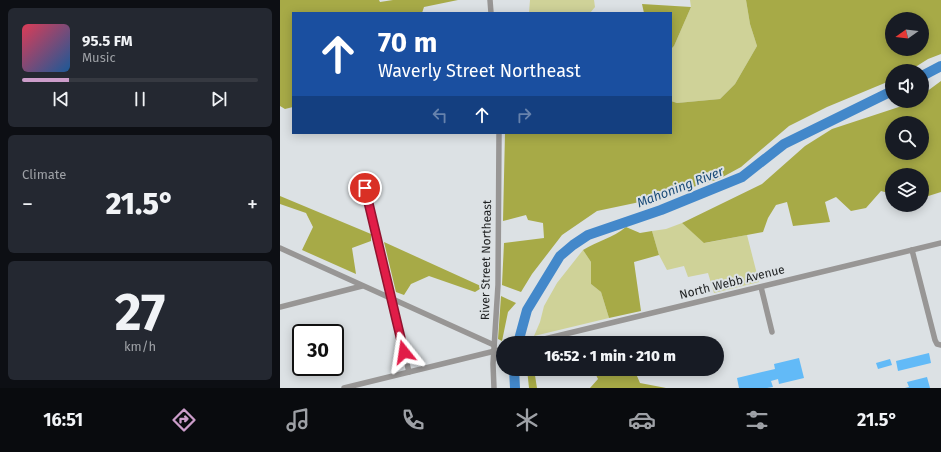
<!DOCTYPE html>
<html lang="en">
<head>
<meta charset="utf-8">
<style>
  body { margin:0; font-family:"Fira Sans",sans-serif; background:#242831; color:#f1f3f6; height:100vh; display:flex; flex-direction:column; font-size:15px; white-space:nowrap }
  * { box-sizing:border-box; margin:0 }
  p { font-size:13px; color:#9ea1a6 }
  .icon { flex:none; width:22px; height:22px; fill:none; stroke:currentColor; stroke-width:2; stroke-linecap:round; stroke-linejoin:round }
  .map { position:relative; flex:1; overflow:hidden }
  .details { display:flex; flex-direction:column; gap:8px; padding:8px; background:#0d0f14; width:280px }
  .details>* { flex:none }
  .banner { position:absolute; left:12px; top:12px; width:380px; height:122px; border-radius:0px; box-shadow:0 2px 10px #0003; background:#1a4fa0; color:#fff; overflow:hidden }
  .needle { width:26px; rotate:256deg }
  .fabs { position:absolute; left:605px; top:12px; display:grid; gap:8px }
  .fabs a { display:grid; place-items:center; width:44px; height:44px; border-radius:50%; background:#171b24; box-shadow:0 2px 10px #0003; font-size:20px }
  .speed { position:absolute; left:12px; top:324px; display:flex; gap:8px; font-size:20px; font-weight:700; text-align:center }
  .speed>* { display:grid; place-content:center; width:52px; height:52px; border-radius:50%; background:#171b24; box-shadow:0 2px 10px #0003; line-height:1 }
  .speed .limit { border:2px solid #111; border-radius:6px; background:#fff; color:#111 }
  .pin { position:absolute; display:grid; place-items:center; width:34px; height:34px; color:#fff; margin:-17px; border:2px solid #fff; border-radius:50%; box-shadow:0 1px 4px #0007 }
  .me { position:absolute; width:44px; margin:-22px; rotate:345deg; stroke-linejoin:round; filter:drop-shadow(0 0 3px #0008) }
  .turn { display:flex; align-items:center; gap:14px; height:84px; padding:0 20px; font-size:18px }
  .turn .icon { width:52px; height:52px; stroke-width:2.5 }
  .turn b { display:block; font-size:28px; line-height:34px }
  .lanes { display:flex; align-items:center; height:38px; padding:0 20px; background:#0003; justify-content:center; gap:20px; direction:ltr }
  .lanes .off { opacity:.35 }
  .big { font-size:30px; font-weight:800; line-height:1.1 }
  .details .card { flex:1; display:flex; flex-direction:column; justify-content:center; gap:6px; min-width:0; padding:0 14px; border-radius:6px; background:#242831 }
  .details .dial { align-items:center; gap:0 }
  .dial b { font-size:52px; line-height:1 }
  .song { display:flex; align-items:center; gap:12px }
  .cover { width:48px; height:48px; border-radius:6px; background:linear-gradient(135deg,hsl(350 70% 55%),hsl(210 70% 35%)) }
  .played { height:4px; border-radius:2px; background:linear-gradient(90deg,#cc9dca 20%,#363941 20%) }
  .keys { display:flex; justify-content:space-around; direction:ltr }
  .heat { display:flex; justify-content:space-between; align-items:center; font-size:22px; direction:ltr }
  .trip { position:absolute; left:216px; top:336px; width:228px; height:40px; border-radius:20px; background:#171b24; box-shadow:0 2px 10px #0003; font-weight:800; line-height:40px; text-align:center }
  .dock { display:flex; height:64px; justify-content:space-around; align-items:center; background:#090b0e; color:#9ea1a6 }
  .dock .icon { width:28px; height:28px }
  .dock .selected { color:#cc9dca }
  .dock b { font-size:18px; color:#f1f3f6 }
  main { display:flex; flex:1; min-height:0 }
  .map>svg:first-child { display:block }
  .green { fill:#cfd298 }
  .forest { fill:#a7aa47; fill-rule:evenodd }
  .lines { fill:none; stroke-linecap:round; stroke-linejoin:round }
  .river { stroke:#4388ca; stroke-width:10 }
  .building { fill:#62baf7 }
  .street { stroke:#989695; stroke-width:5.5 }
  .route-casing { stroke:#92132f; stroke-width:10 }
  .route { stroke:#e11d48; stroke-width:7 }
  .labels { text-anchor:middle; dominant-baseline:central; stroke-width:4; stroke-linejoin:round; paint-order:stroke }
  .street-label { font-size:12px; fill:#1f2122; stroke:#dce1e4 }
  .water-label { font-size:13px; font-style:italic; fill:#1b4c79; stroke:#dce1e4 }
</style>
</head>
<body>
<main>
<section class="details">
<div class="card">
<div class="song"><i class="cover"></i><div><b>95.5 FM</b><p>Music</p></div></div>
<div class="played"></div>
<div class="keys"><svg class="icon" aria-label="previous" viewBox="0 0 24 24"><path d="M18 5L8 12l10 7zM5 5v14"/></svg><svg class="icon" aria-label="pause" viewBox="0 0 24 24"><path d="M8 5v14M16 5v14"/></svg><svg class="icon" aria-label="next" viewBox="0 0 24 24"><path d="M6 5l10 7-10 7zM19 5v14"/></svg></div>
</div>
<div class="card"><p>Climate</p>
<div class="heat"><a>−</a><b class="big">21.5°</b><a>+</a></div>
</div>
<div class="card dial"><b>27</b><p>km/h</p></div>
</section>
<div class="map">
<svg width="661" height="388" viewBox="0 0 661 388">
  <rect width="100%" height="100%" fill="#dce1e4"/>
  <g class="green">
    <path d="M250 0H314L315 7 310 13H249Z"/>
    <path d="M410 0H466L470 24 477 46 455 84 440 99 397 103 391 101V49L394 46 411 7Z"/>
    <path d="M402 223 425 243 467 235 479 282 434 293 428 273 408 277 404 266 387 270 379 255 372 231 386 229Z"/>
    <path d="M303 250 311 262V284L321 292 329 318 254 336 260 322 264 306 277 283Z"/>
  </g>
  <g class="forest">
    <path d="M0 0H99L100 2 113 0H178L144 7 142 13H13V107L5 109 0 106Z"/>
    <path d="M466 0H661V54L648 59 629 71H612V80L547 107 509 126 461 167 439 179 400 191 355 203 317 211 282 235 252 274 241 292 222 285 224 243 264 238 263 223 248 220 246 215 223 221 225 133H391V101L397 103 440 99 455 84 477 46 470 24ZM612 19H642V49H612Z"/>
    <path d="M362 4 411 7 394 46 391 49V13H364Z"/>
    <path d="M661 81V192L642 198V175H612V194L601 191 586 208 571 211 556 197 545 202 550 222 513 226 507 202 496 205 488 218 483 232 424 243 402 223 482 184 525 146 552 129 628 104 633 101H642V95ZM612 123H642V153H612Z"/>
    <path d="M0 196 91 234V241L72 248 76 274 22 250 33 227 26 213 0 204Z"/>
    <path d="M346 227 360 233 372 231 379 255 354 262 361 311 329 318 321 292 311 284V262L303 250C317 241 333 238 346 227Z"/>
    <path d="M104 242 203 287 195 292 149 276 131 284 124 295 116 292Z"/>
    <path d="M221 296 236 303 228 312 222 341 218 339Z"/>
    <path d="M247 369H254L257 388H249Z"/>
    <path d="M313 369H354L360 383 386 388H310L318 379Z"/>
  </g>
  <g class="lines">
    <g class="river">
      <path d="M642 76 661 66"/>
      <path d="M238 343 247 310 280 256 293 245 308 235 381 210 462 177 504 144 612 91"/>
      <path d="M234 369 235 388"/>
    </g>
  </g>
  <g class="building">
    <path d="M649 353 651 363 618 371 616 361Z"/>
    <path d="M519 358 524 378 499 384 498 379 491 381 493 387 487 388H459L457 378 495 369 494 364Z"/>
    <path d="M610 359 612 365 598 369 596 363Z"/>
    <path d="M647 377 650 388H625L629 387 627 382Z"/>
  </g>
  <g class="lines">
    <g class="street">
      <path d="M210 0 211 13"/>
      <path d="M85 188 129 372"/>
      <path d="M0 248 214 345"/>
      <path d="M632 250 655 340 657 344 661 345"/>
      <path d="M481 287 492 332"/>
      <path d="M0 307 82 286"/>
      <path d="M248 343 661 243"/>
      <path d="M64 388 223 349"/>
      <path d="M214 388 213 364 218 285 219 133"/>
    </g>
  </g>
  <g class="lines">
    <defs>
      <path id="route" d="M85 188 124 352"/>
    </defs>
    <use href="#route" class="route-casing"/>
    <use href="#route" class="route"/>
  </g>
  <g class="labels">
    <g class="street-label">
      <text transform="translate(206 260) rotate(-89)">River Street Northeast</text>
      <text transform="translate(452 282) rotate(-14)">North Webb Avenue</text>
    </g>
    <g class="water-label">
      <text transform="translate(400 187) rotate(-21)">Mahoning River</text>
    </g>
  </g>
</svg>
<div class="fabs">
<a><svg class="needle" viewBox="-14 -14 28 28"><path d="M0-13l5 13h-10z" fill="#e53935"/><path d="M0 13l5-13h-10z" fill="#9ea1a6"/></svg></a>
<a><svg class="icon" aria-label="sound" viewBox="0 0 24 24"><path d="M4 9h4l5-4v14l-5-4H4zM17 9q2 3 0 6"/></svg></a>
<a><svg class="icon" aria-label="search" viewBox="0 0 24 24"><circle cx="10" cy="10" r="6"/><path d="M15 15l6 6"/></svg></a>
<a><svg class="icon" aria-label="layers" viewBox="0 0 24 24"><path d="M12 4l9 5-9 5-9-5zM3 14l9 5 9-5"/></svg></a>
</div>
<div class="speed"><div class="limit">30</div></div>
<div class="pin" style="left:85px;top:188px;background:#d93025"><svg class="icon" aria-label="arrive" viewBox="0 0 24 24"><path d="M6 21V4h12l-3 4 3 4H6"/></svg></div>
<svg class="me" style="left:124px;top:352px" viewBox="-20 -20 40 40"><path d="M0-17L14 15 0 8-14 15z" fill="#e11d48" stroke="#fff" stroke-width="4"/></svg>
<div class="trip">16:52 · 1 min · 210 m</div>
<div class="banner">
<div class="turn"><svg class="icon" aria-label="ahead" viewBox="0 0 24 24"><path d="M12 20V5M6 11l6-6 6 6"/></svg><div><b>70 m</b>Waverly Street Northeast</div></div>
<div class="lanes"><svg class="icon off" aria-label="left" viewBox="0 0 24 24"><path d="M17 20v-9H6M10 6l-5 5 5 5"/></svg><svg class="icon" aria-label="ahead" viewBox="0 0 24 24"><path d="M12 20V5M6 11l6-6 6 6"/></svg><svg class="icon off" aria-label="right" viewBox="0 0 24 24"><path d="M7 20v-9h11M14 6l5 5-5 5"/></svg></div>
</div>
</div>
</main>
<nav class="dock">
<b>16:51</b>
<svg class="icon selected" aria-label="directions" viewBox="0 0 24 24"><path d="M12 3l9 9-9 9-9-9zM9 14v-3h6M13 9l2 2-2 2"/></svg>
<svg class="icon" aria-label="music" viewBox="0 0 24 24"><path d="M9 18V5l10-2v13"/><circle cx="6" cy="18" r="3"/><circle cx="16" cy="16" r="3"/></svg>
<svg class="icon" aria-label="phone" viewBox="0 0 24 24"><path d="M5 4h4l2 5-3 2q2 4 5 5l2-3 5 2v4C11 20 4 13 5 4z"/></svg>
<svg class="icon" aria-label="climate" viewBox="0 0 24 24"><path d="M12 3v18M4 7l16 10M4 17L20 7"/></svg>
<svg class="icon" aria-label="car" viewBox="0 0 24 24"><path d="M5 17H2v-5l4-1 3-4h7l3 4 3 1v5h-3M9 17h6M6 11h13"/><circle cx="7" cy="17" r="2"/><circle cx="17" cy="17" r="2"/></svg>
<svg class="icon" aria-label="filters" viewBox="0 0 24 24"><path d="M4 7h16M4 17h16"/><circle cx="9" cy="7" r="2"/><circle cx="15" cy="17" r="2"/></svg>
<b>21.5°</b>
</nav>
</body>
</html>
